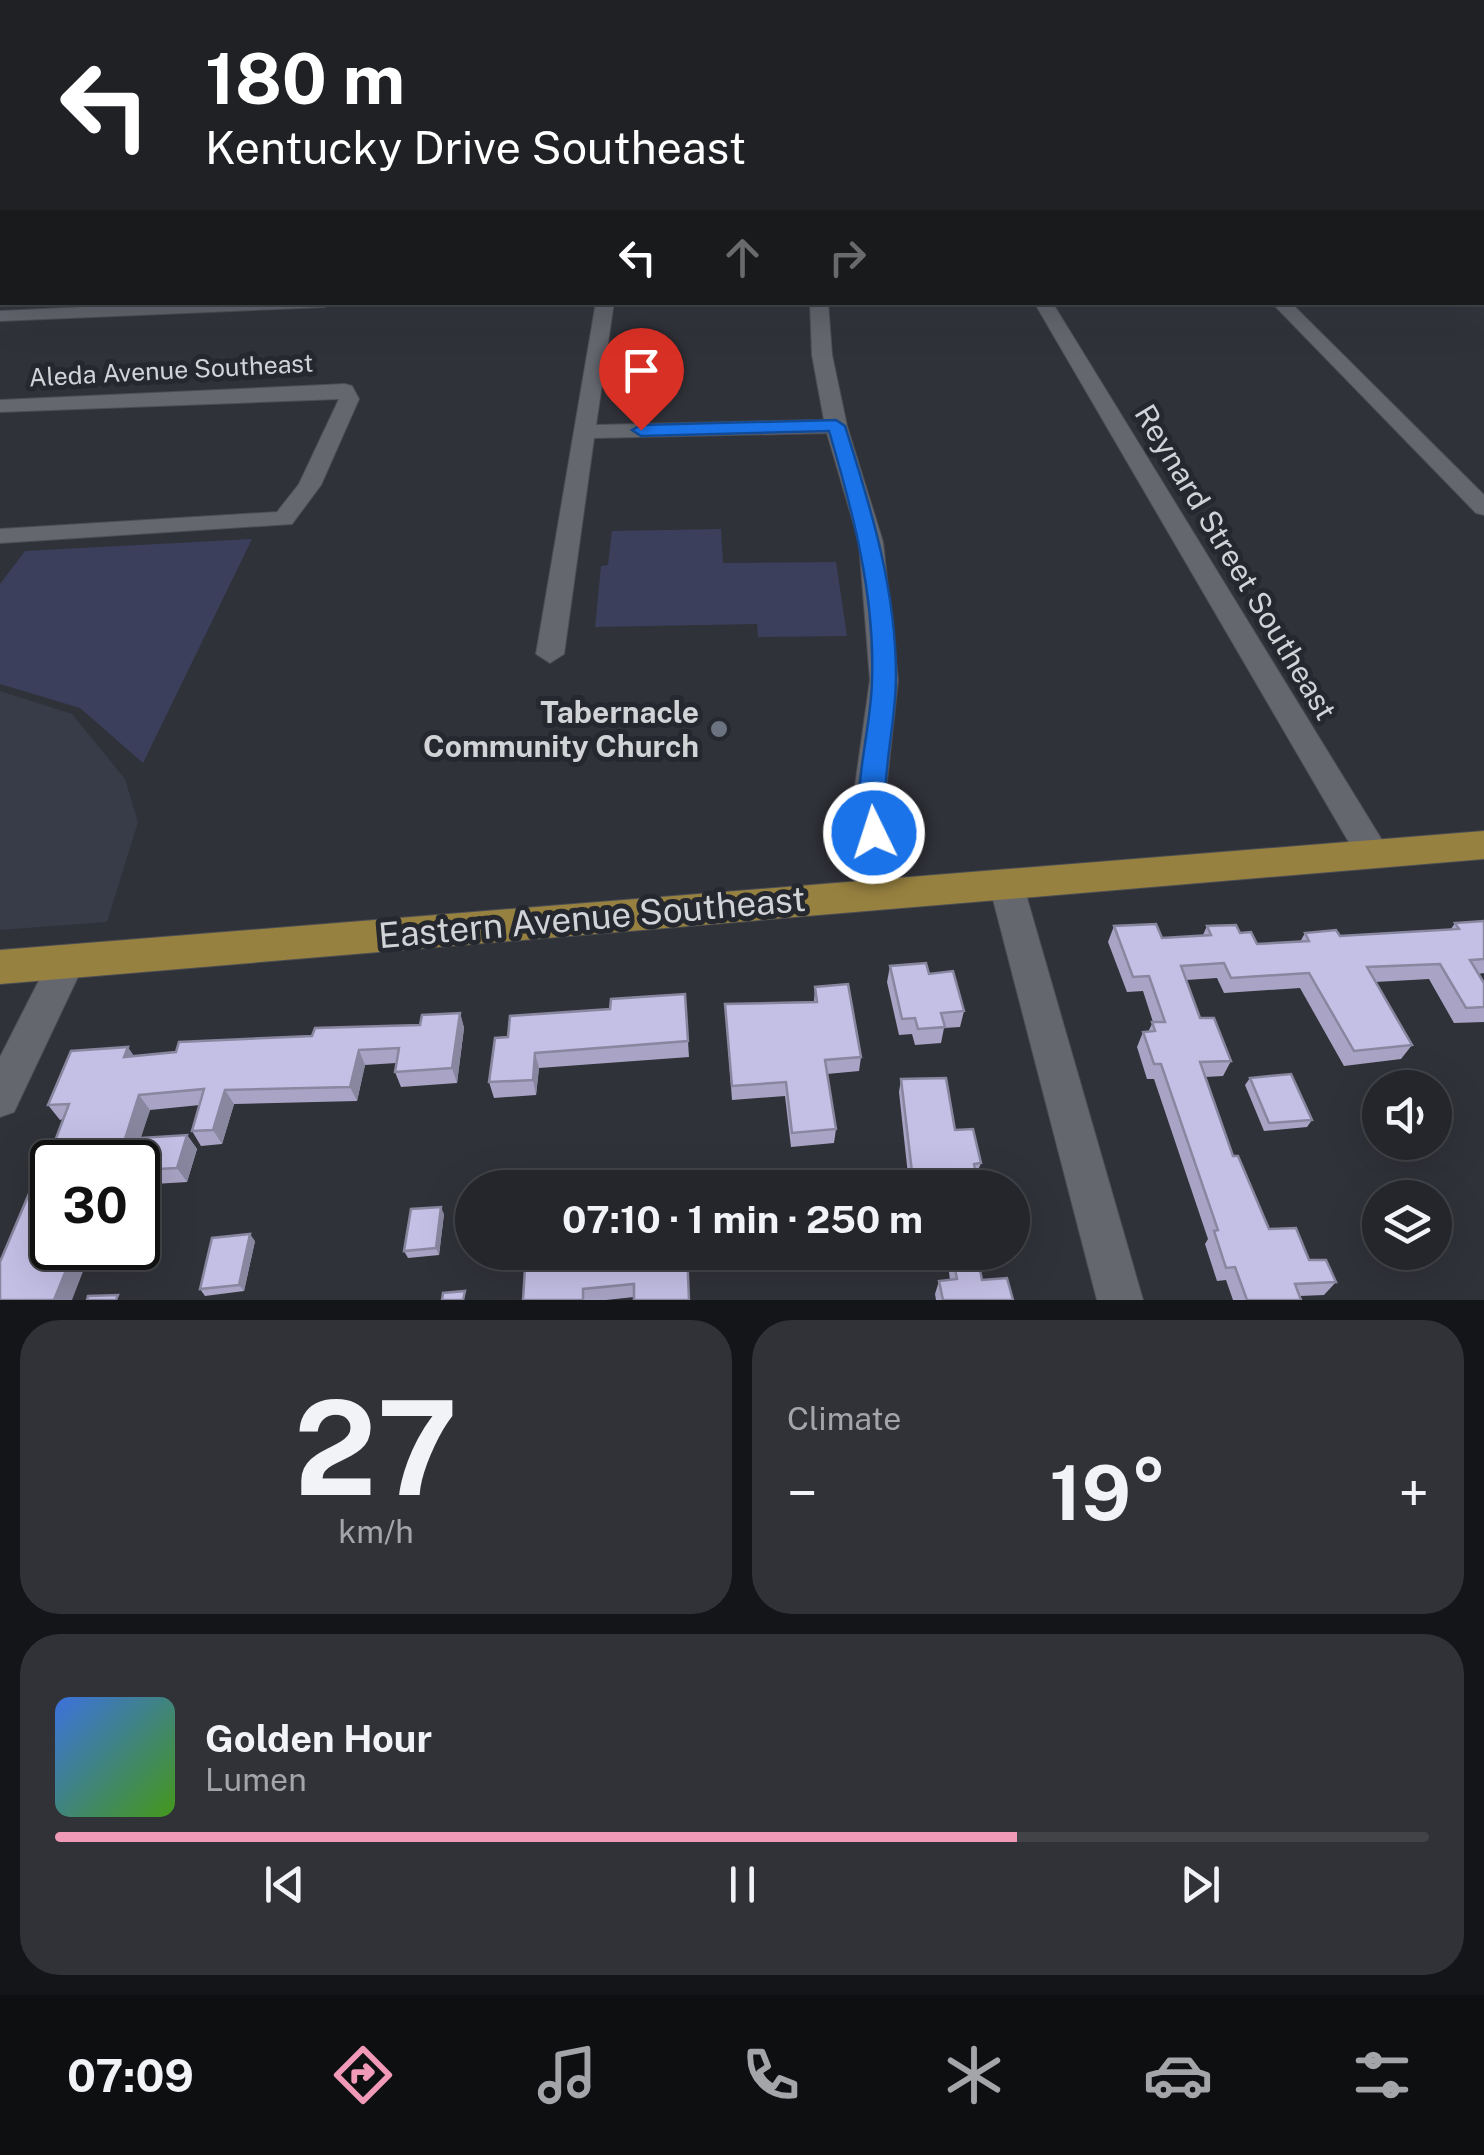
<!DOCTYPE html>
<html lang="en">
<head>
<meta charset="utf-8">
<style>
  body { margin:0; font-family:"Public Sans",sans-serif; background:#303237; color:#f1f3f6; height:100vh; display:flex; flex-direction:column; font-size:38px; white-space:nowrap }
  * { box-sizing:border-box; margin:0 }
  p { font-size:32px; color:#a3a5a9 }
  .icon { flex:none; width:55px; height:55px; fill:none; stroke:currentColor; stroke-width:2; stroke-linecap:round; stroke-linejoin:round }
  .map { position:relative; height:1300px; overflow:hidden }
  .drawer { display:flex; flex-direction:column; gap:20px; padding:20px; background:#141518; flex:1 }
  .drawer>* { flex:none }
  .guide { position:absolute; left:0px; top:0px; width:1485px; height:305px; box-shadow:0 10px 40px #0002,0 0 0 2px #414347; background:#202124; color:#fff; overflow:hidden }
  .fabs { position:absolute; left:1362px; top:1070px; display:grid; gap:20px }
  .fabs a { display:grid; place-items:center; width:90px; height:90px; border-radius:50%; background:#24262b; box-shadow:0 10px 40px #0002,0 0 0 2px #414347; font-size:50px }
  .speed { position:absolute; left:30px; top:1140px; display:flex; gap:20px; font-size:50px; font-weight:700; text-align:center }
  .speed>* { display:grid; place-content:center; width:130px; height:130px; border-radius:50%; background:#24262b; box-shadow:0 10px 40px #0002,0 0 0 2px #414347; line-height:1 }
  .speed .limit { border:5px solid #111; border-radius:15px; background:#fff; color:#111 }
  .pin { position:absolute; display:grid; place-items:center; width:85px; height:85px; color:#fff; margin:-102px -42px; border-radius:50% 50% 50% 0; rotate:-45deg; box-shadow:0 0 10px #0007 }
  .pin .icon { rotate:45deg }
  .me { position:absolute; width:110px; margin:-55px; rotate:356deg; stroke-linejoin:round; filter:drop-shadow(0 0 8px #0008) }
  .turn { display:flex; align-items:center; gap:35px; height:210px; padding:0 40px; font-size:45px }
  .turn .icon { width:130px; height:130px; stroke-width:2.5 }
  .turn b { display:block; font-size:70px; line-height:85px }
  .lanes { display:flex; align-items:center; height:95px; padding:0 40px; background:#0003; justify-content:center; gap:50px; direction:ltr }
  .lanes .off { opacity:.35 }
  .big { font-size:75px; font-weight:700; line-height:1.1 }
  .drawer .tile { flex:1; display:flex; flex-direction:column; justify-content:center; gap:15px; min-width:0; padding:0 35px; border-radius:40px; background:#303237 }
  .drawer .dial { align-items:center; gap:0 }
  .dial b { font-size:130px; line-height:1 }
  .song { display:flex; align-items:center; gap:30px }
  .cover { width:120px; height:120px; border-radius:15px; background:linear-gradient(135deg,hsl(220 70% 55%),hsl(100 70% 35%)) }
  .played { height:10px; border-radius:5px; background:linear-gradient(90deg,#f09ab7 70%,#414347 70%) }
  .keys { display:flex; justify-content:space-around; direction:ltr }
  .heat { display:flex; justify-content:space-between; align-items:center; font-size:55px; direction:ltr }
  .drawer .tiles { flex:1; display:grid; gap:20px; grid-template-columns:1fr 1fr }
  .tile:last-child { grid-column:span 2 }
  .trip { position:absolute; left:455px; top:1170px; width:575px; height:100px; border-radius:50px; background:#24262b; box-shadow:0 10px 40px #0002,0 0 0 2px #414347; font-weight:700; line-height:100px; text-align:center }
  .dock { display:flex; height:160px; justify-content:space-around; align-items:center; background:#0e0f11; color:#a3a5a9 }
  .dock .icon { width:70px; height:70px }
  .dock .on { color:#f09ab7 }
  .dock b { font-size:45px; color:#f1f3f6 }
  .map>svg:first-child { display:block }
  .built { fill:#383b48 }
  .green { fill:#3b3f5b }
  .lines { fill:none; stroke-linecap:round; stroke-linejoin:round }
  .minor-casing { stroke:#4c4e53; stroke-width:2 }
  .major-casing { stroke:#4c4e53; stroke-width:2 }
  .minor { fill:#65676f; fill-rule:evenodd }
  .major { fill:#978140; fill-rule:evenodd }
  .wall { fill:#a9a4c5 }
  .shaded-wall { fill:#8986a0 }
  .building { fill:#c4bfe5; stroke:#8986a0; stroke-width:2.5 }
  .route { fill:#1a73e8; stroke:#114b97; stroke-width:2.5 }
  .worship-dot { fill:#6b7280; stroke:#26282f; stroke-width:4 }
  .labels { text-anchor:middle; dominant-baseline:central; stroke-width:10; stroke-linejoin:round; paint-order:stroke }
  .far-street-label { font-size:25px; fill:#d2d3d7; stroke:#26282f }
  .street-label { font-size:30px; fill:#d2d3d7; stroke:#26282f }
  .poi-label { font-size:30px; font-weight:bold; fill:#d2d3d7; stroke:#26282f; text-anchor:end }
  .near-street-label { font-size:35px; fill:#d2d3d7; stroke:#26282f }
</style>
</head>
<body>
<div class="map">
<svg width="1484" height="1300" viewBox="0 0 1484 1300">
  <rect width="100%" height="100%" fill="#303239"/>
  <path class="built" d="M0 691 72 714 125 779 138 822 107 922 0 930Z"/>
  <g class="green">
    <path d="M721 529 723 563 836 562 847 636 758 637 757 624 595 627 601 566 608 565 612 531Z"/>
    <path d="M252 539 143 763 80 708 0 684V584L25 551Z"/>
  </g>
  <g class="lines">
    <defs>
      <g id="minor">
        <path d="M2 205V216L0 217V206Z"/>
        <rect x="0" y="243" width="2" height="10"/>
        <path d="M1482 252 1484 253V264H1482Z"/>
        <path d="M189 302H333L325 307 0 321V311Z"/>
        <path d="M596 302H614L596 425 824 420 812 355 810 302H828L832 355 847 426 883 542 898 680 885 800 901 891 896 901 884 905 872 901 867 891 853 800 870 680 859 542 827 433 594 438 564 654 550 663 536 654Z"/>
        <path d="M1034 302H1052L1385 845 1390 854 1385 863 1373 867 1361 863Z"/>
        <path d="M1271 302H1290L1484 495V515L1476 513Z"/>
        <path d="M345 384 352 386 359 399 321 485 292 524 0 543V529L277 512 299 484 339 399 0 412V400Z"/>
        <path d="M1006 870 1018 874 1023 884 1143 1300H1097L989 884 994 874Z"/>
        <path d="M67 946 80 951 85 962 14 1112 0 1117V1057L54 951Z"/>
      </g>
      <path id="major" d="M1484 831V859L0 984V950Z"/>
    </defs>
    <use href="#minor" class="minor-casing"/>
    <use href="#major" class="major-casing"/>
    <use href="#minor" class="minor"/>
    <use href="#major" class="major"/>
  </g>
  <g class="wall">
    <path d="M1484 921V973L1478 974 1484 1007V1022L1454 1023 1429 979 1375 982 1412 1045 1401 1059 1344 1066 1300 988 1224 993 1217 978 1186 980 1200 1018 1231 1061 1223 1076 1205 1077 1233 1156 1269 1229 1336 1282 1324 1295 1299 1296 1301 1300H1233L1226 1280 1217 1281 1205 1244 1208 1239 1154 1079H1147L1137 1047 1143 1032H1148L1153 1022 1143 991 1127 992 1108 942 1114 926 1162 938 1203 935 1207 926 1240 933 1257 944 1300 942 1305 933 1340 936 1451 929 1455 923Z"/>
    <path d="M890 966 929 974 964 1011 960 1027 944 1028 941 1043 915 1045 912 1034 899 1035 887 982Z"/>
    <path d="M815 987 861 1057 859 1071 827 1074 836 1129 834 1143 791 1147 785 1096 732 1100 725 1004 814 1002Z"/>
    <path d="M685 994 689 1057 539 1068 536 1095 494 1098 489 1082 508 1037 610 1009Z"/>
    <path d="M460 1013 464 1028 457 1083 401 1087 395 1072 396 1063 365 1065 357 1101 234 1104 222 1144 201 1146 192 1131 200 1105 150 1110 140 1138 187 1135 197 1149 187 1182 138 1185V1162L59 1146 55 1141 63 1119 60 1120 48 1105 134 1056 312 1036 420 1025Z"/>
    <path d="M1250 1078 1312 1120 1307 1127 1264 1131 1245 1085Z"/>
    <path d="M901 1079 955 1130 981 1163 976 1175 978 1183 976 1188H927L926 1183 909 1184 899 1092Z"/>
    <path d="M444 1214 439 1255 408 1258 404 1251Z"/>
    <path d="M255 1241 244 1291 205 1296 200 1289Z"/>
    <path d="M688 1252 634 1297 606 1300H523Z"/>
    <path d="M953 1259 982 1280 1013 1300H936L935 1294 939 1281 950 1280 949 1272Z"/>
  </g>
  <g class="shaded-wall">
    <path d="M460 1013 464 1028 457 1083 452 1068Z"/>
    <path d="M128 1047 138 1062 124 1057Z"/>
    <path d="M359 1050 365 1065 357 1101 350 1087Z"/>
    <path d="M535 1053 539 1068 536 1095 533 1080Z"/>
    <path d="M225 1090 234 1104 222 1144 213 1130Z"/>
    <path d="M139 1095 150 1110 136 1153 125 1139Z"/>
    <path d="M187 1135 197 1149 187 1182 177 1168Z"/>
    <path d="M441 1207 444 1214 439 1255 436 1248Z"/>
    <path d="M250 1234 255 1241 244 1291 239 1285Z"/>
    <path d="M75 1248H92L72 1300H54Z"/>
  </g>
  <g class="building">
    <path d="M1484 921V959L1470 960 1484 983V1007L1466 1008 1440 964 1367 967 1412 1045 1354 1051 1309 973 1231 978 1224 963 1181 966 1200 1018H1214L1231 1061 1200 1062 1233 1156H1238L1269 1229 1296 1228 1309 1260H1326L1336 1282 1295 1284 1301 1300H1247L1235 1267 1226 1268 1214 1231 1218 1230 1161 1064H1154L1143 1032 1155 1031 1152 1022H1165L1149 976 1133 977 1114 926 1156 924 1162 938 1211 935 1207 926 1236 925 1240 933 1251 932 1257 944 1309 941 1305 933 1336 930 1340 936 1459 929 1455 923Z"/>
    <path d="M926 963 929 974 953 971 964 1011 941 1013 945 1027 918 1029 915 1018 902 1019 890 966Z"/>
    <path d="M848 984 861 1057 825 1060 836 1129 792 1133 786 1082 732 1086 725 1004 817 1002 815 987Z"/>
    <path d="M685 994 688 1041 535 1053 533 1080 489 1082 495 1038 508 1037 510 1016 610 1009 611 999Z"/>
    <path d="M460 1013 452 1068 395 1072 399 1048 359 1050 350 1087 225 1090 213 1130 192 1131 204 1089 139 1095 125 1139 187 1135 177 1168 138 1170V1162H53L61 1141H55L69 1104 48 1105 71 1051 128 1047 124 1057 176 1052 179 1042 312 1036 315 1028 420 1025 422 1015Z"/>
    <path d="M1291 1074 1312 1120 1269 1123 1250 1078Z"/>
    <path d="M946 1078 955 1130 973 1129 981 1163 974 1164 978 1183 932 1185 929 1171 912 1172 901 1079Z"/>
    <path d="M52 1164V1248H75L54 1300H0V1262L31 1189 43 1188Z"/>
    <path d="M643 1184V1188H615V1186Z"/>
    <path d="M441 1207 436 1248 404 1251 411 1209Z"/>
    <path d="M250 1234 239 1285 200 1289 212 1238Z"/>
    <path d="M687 1252 689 1300H634V1284L583 1289V1300H523L526 1253Z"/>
    <path d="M977 1257 982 1280 1007 1278 1013 1300H943L939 1281 957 1279 953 1259Z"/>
    <path d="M465 1291 463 1300H442L443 1293Z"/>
    <path d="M118 1295 116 1300H87L88 1296Z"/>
  </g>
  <linearGradient id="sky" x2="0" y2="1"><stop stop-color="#1a1c1f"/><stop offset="0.46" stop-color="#484f5f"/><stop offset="1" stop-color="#484f5f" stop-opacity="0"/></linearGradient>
  <rect width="1484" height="335" fill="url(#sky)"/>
  <path class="route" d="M836 420 845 426C871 508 897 592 896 680 895 733 879 781 888 833L874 843 861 833C853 780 871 732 872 680 875 595 853 512 829 431L641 436 632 430 641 425Z"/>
  <circle class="worship-dot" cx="719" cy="729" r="10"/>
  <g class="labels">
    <g class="far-street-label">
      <text transform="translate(171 370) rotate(-3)">Aleda Avenue Southeast</text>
    </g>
    <g class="street-label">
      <text transform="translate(1236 562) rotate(59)">Reynard Street Southeast</text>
    </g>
    <g class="poi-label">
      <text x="699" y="712">Tabernacle<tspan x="699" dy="34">Community Church</tspan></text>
    </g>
    <g class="near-street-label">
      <text transform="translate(592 917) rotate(-5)">Eastern Avenue Southeast</text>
    </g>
  </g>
</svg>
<div class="fabs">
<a><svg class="icon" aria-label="sound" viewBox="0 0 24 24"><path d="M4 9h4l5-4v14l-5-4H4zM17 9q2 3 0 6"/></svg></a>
<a><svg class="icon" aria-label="layers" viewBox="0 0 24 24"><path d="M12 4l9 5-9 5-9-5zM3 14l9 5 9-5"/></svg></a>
</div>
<div class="speed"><div class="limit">30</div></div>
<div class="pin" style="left:641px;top:430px;background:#d93025"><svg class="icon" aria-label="arrive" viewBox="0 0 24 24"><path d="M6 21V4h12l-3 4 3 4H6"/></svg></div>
<svg class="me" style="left:874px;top:833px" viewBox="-20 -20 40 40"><circle r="17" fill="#1a73e8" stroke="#fff" stroke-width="3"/><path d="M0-11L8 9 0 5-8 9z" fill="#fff"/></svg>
<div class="trip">07:10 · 1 min · 250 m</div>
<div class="guide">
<div class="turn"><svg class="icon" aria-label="left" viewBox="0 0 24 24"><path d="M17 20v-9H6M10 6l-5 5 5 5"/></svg><div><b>180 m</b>Kentucky Drive Southeast</div></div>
<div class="lanes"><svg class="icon" aria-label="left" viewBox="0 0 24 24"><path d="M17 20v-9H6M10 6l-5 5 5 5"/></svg><svg class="icon off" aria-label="ahead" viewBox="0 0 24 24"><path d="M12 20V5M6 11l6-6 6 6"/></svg><svg class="icon off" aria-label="right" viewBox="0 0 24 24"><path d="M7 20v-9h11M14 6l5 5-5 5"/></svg></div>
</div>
</div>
<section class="drawer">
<div class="tiles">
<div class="tile dial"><b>27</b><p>km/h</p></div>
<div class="tile"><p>Climate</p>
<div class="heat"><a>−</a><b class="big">19°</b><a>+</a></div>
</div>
<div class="tile">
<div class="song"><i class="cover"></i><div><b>Golden Hour</b><p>Lumen</p></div></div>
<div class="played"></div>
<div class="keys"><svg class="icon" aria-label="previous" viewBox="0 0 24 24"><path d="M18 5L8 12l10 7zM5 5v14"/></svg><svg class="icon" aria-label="pause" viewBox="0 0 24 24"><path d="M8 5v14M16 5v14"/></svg><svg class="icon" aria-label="next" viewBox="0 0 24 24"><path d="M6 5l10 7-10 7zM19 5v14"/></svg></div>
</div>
</div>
</section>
<nav class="dock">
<b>07:09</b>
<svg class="icon on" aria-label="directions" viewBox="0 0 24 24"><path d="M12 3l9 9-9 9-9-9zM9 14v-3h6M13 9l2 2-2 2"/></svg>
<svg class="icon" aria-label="music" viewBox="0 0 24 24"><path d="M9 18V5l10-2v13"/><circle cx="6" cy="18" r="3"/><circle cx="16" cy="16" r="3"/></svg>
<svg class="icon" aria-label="phone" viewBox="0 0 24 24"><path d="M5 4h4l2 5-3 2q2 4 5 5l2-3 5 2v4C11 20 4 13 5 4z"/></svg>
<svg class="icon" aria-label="climate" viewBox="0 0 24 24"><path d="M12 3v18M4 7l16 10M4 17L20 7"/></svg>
<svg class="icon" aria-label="car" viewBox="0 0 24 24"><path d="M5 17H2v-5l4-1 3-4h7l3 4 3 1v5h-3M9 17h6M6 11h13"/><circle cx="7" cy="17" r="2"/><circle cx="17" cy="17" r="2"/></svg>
<svg class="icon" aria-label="filters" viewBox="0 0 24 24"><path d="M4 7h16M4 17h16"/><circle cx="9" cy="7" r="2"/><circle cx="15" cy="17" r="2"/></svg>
</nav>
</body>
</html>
